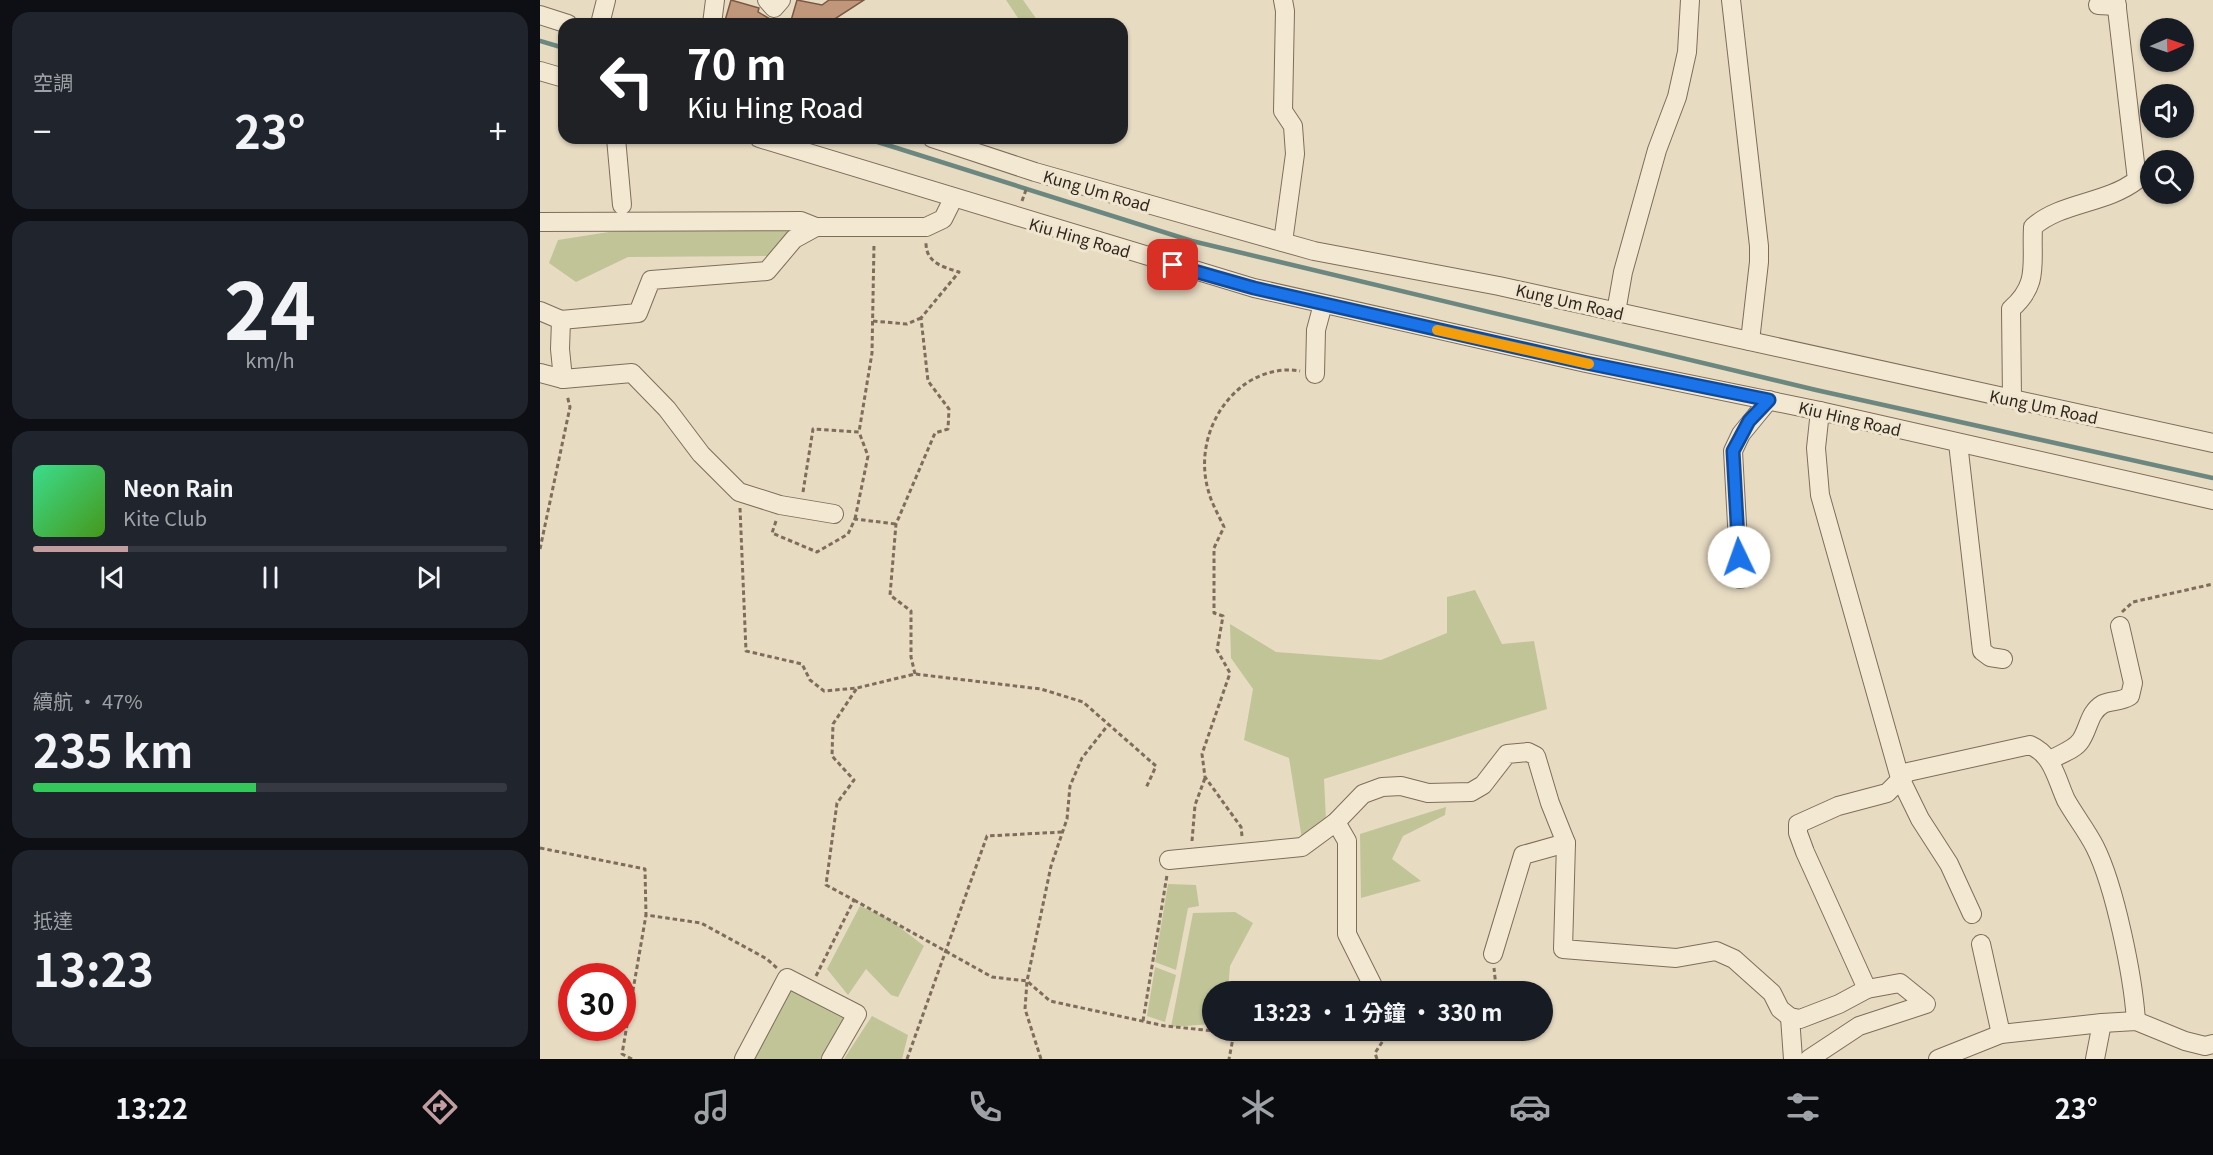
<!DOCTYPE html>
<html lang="zh-TW">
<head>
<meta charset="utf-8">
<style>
  body { margin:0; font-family:Georgia,"Noto Sans TC",serif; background:#20242c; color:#f1f3f6; height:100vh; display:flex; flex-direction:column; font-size:22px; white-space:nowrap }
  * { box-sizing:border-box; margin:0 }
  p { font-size:20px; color:#9ea1a6 }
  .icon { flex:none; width:33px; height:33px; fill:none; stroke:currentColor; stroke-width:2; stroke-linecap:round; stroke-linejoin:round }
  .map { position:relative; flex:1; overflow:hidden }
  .sheet { display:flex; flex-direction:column; gap:12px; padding:12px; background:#0d0f14; width:540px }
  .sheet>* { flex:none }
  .banner { position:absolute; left:18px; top:18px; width:570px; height:126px; border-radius:18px; box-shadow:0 2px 4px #0004; background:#202124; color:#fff; overflow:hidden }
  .needle { width:39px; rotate:88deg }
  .controls { position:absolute; left:1600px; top:18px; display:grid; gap:12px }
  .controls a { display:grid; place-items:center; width:54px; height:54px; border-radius:50%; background:#171b24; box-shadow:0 2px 4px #0004; font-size:30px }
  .speed { position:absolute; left:18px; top:963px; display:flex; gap:12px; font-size:30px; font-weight:700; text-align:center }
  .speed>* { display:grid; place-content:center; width:78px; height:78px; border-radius:50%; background:#171b24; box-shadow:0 2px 4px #0004; line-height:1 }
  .speed .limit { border:9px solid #d22; background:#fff; color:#111 }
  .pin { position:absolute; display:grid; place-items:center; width:51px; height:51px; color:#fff; margin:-26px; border-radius:12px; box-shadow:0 3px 9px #0006 }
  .me { position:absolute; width:66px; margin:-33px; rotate:357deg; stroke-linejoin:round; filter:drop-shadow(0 0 4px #0008) }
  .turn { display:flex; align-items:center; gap:21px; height:126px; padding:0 30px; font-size:27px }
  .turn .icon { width:78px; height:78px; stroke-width:2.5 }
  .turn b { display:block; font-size:42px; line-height:51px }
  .big { font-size:45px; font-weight:700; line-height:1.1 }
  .sheet .card { flex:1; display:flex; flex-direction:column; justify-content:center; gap:9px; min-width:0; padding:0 21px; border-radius:18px; background:#20242c }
  .sheet .dial { align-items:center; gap:0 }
  .dial b { font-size:78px; line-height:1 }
  .song { display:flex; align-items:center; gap:18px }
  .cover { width:72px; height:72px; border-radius:9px; background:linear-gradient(135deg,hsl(150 70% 55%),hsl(100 70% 35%)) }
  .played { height:6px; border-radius:3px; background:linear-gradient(90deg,#c19da0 20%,#363941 20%) }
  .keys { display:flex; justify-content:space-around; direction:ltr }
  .heat { display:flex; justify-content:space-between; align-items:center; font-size:33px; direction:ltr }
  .charge { height:9px; border-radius:4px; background:linear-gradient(90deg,#34c759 47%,#363941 0) }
  .trip { position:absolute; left:662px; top:981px; width:351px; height:60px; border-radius:30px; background:#171b24; box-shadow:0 2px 4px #0004; font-weight:700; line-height:60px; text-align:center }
  .menu { display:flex; height:96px; justify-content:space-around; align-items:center; background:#090b0e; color:#9ea1a6 }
  .menu .icon { width:42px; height:42px }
  .menu .selected { color:#c19da0 }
  .menu b { font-size:27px; color:#f1f3f6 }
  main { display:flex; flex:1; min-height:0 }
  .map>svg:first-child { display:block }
  .green { fill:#c0c497 }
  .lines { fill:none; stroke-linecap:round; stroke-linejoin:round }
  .stream { stroke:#6c877f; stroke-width:4.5 }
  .building { fill:#c1977c; stroke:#7b5844; stroke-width:1.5 }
  .minor-casing { stroke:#7f6d5b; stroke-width:20 }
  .path { stroke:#7f6d5b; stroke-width:3; stroke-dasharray:4.5 3; stroke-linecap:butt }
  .minor { stroke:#f3e9d3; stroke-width:18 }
  .route-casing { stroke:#114b97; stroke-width:15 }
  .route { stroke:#1a73e8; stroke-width:10 }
  .slow { stroke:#f59e0b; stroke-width:10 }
  .labels { text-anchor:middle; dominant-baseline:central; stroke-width:6; stroke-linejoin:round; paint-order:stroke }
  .street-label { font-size:16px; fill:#30261d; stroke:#f0e6d0 }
</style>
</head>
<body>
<main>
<section class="sheet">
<div class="card"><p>空調</p>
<div class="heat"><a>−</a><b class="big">23°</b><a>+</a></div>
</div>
<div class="card dial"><b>24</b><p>km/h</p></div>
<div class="card">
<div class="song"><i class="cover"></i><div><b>Neon Rain</b><p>Kite Club</p></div></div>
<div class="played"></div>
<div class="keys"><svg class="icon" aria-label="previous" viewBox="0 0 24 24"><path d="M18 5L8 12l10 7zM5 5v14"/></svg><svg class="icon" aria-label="pause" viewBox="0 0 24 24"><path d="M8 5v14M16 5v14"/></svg><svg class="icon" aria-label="next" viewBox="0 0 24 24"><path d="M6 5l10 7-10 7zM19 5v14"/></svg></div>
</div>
<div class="card"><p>續航 · 47%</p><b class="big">235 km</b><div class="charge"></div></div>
<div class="card"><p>抵達</p><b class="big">13:23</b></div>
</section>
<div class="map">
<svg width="1673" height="1059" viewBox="0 0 1673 1059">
  <rect width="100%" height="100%" fill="#e7dbc2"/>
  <g class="green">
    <path d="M466 0H483L500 24H482Z"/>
    <path d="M130 229 248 231 233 256 88 257 36 282 9 263 18 240 69 232Z"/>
    <path d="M935 590 962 644 994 641 1007 709 784 779 786 821 762 839 749 758 704 740 713 689 691 658 690 624 736 652 841 660 907 633V597Z"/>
    <path d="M906 807 905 815 863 836 852 859 881 881 821 898 820 834Z"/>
    <path d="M628 884 656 885 659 906 648 908 636 970 615 962Z"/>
    <path d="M320 906 349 919 384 946 358 997 351 995 326 969 308 995 287 969Z"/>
    <path d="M695 912 713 923 690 966 688 991 672 992V1024L631 1027 653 913Z"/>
    <path d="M615 967 636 975 625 1022 607 1016Z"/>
    <path d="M252 984 308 1016 284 1059H210Z"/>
    <path d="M332 1016 368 1035 362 1059H304Z"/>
  </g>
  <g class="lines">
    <g class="stream">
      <path d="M0 41 24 48"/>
      <path d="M325 138 652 241 1276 390 1673 478"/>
    </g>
  </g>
  <g class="building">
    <path d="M191 0 219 8 218 12 230 19 246 21 245 24H184Z"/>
    <path d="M257 0 282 5 289 0H324L287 24H250Z"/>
  </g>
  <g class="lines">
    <defs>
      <g id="minor">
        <path d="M227 0 234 8 241 0"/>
        <path d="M743 0 745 11 743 111 753 126 755 154 743 242"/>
        <path d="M1191 0 1219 246V262L1210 341"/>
        <path d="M1558 5 1577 6"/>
        <path d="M0 15 28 24"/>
        <path d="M60 24 66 0"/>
        <path d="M172 24 175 0"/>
        <path d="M0 71 24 78"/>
        <path d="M76 138 82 205"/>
        <path d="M219 138 714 288 1046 363 1280 411 1673 500"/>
        <path d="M392 138 495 172 774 251 959 286 1673 443"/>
        <path d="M0 222 261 221 276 227"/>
        <path d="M0 311 21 320 98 313 111 280 227 271 254 239 276 227H386L403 219 413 199"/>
        <path d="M1076 312 1083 272 1117 150 1137 97 1147 52 1150 0"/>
        <path d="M21 320 20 349 23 379"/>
        <path d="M0 373 23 379 92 373 127 409 161 454 199 492 240 505 294 514"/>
        <path d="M775 374 776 330 783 304"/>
        <path d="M1472 399 1471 309C1500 284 1491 263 1493 227 1521 202 1566 204 1597 180L1576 0"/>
        <path d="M1280 411 1276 448 1280 495 1360 778 1380 819 1409 864 1432 914"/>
        <path d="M1418 443 1442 651 1450 657 1463 659"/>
        <path d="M1200 579 1193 451 1201 434 1229 400"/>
        <path d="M1510 760C1520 754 1535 750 1541 740 1549 728 1549 712 1563 704 1571 700 1581 702 1590 696L1593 683 1580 626"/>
        <path d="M796 822 807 841V934L836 992"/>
        <path d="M629 860 762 847 796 822 823 794 842 787 861 786 888 793 931 792 943 785 967 754 988 752 996 756 1010 803 1026 843 1023 949 1136 958 1176 951 1194 959 1232 993 1240 1009 1250 1017 1260 1019 1299 1004 1327 989 1360 983 1386 1004 1319 1026 1269 1059"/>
        <path d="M1441 944 1461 1034"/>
        <path d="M953 954 983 855 1026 843"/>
        <path d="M1327 989 1265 852 1258 833V824L1298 806 1347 793 1368 772 1490 745C1513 755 1516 778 1526 800 1535 816 1547 831 1555 847 1575 887 1593 976 1596 1021"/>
        <path d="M1250 1017 1253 1059"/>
        <path d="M204 1059 247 978 317 1014 291 1059"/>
        <path d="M1398 1059 1461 1034 1562 1023 1596 1021 1645 1041 1665 1046 1673 1044"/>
        <path d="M1555 1059 1562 1023"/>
      </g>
    </defs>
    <use href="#minor" class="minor-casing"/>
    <g class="path">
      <path d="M482 201 487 187"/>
      <path d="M333 321 367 324 381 318"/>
      <path d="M263 492 273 429 319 432 332 353 334 244"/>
      <path d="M200 508 206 651 262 664 270 680 284 691 317 688 375 674 501 689 543 702 616 766 606 788"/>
      <path d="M315 519 328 456 319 432"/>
      <path d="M236 521 232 533 277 552 308 534 315 519 356 524"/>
      <path d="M0 549 30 407 27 395"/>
      <path d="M1582 612 1593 602 1673 584"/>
      <path d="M375 674 371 657V611L350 595 356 524 395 433 408 429 409 409 388 381 381 318 419 272C403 267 386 263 386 243"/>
      <path d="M702 836 701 827 665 777 662 754 690 673 677 650 683 616 674 613V548L684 527C679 516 672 504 669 493 657 455 670 413 700 388 715 375 739 367 760 371"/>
      <path d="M652 841 655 805 665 778"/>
      <path d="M0 848 105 869 106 915 161 923 227 959 237 968"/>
      <path d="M314 900 452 977 487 981 510 1001 625 1026 694 1033 689 1059"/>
      <path d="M276 976 314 900 286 885 297 803 314 780 292 756 293 724 317 688"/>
      <path d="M919 992 956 987 954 968"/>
      <path d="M603 1021 627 875"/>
      <path d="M92 1059 82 1054 106 915"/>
      <path d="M367 1059 447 836 522 832"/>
      <path d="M501 1059 485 1009 487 981 511 866 527 819 530 786 542 758 568 725"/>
      <path d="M837 1059 835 1053 850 1030"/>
    </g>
    <use href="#minor" class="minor"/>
  </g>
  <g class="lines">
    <defs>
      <path id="route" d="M633 265 714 288 1046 363 1229 400 1209 421 1193 451 1199 557"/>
    </defs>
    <use href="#route" class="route-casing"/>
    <use href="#route" class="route"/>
    <path class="slow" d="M897 330 1049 364"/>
  </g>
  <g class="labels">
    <g class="street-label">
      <text transform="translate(557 190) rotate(16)">Kung Um Road</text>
      <text transform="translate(540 237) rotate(16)">Kiu Hing Road</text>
      <text transform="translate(1030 301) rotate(13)">Kung Um Road</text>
      <text transform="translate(1504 406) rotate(12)">Kung Um Road</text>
      <text transform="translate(1310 418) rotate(13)">Kiu Hing Road</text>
    </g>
  </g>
</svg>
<div class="controls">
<a><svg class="needle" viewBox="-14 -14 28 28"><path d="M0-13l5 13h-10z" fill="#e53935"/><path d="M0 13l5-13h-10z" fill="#9ea1a6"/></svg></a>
<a><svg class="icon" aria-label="sound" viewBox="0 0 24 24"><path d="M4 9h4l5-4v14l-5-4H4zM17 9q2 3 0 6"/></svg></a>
<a><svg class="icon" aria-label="search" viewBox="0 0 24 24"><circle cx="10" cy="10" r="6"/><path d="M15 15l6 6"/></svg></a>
</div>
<div class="speed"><div class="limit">30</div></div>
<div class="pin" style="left:633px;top:265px;background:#d93025"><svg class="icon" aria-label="arrive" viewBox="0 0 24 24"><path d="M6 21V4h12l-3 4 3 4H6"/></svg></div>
<svg class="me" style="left:1199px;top:557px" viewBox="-20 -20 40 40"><circle r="19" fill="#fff"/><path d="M0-13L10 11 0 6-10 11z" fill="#1a73e8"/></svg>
<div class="trip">13:23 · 1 分鐘 · 330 m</div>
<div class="banner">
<div class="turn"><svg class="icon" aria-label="left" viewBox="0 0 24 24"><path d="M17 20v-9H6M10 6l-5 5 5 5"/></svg><div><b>70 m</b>Kiu Hing Road</div></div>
</div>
</div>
</main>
<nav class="menu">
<b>13:22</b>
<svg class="icon selected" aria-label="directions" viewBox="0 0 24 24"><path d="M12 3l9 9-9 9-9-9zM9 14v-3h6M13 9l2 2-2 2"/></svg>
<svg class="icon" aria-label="music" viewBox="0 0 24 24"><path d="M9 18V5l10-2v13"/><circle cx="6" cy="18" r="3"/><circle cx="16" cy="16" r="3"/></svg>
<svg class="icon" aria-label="phone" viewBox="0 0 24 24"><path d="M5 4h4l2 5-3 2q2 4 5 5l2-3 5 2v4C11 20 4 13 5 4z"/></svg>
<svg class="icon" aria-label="climate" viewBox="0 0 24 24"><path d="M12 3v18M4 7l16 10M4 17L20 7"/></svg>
<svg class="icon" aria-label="car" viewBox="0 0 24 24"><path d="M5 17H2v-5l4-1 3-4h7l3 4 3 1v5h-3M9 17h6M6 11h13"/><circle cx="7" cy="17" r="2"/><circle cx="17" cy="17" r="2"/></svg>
<svg class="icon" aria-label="filters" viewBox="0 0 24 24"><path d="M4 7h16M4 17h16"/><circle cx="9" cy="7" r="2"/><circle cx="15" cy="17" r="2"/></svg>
<b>23°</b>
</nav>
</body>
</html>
